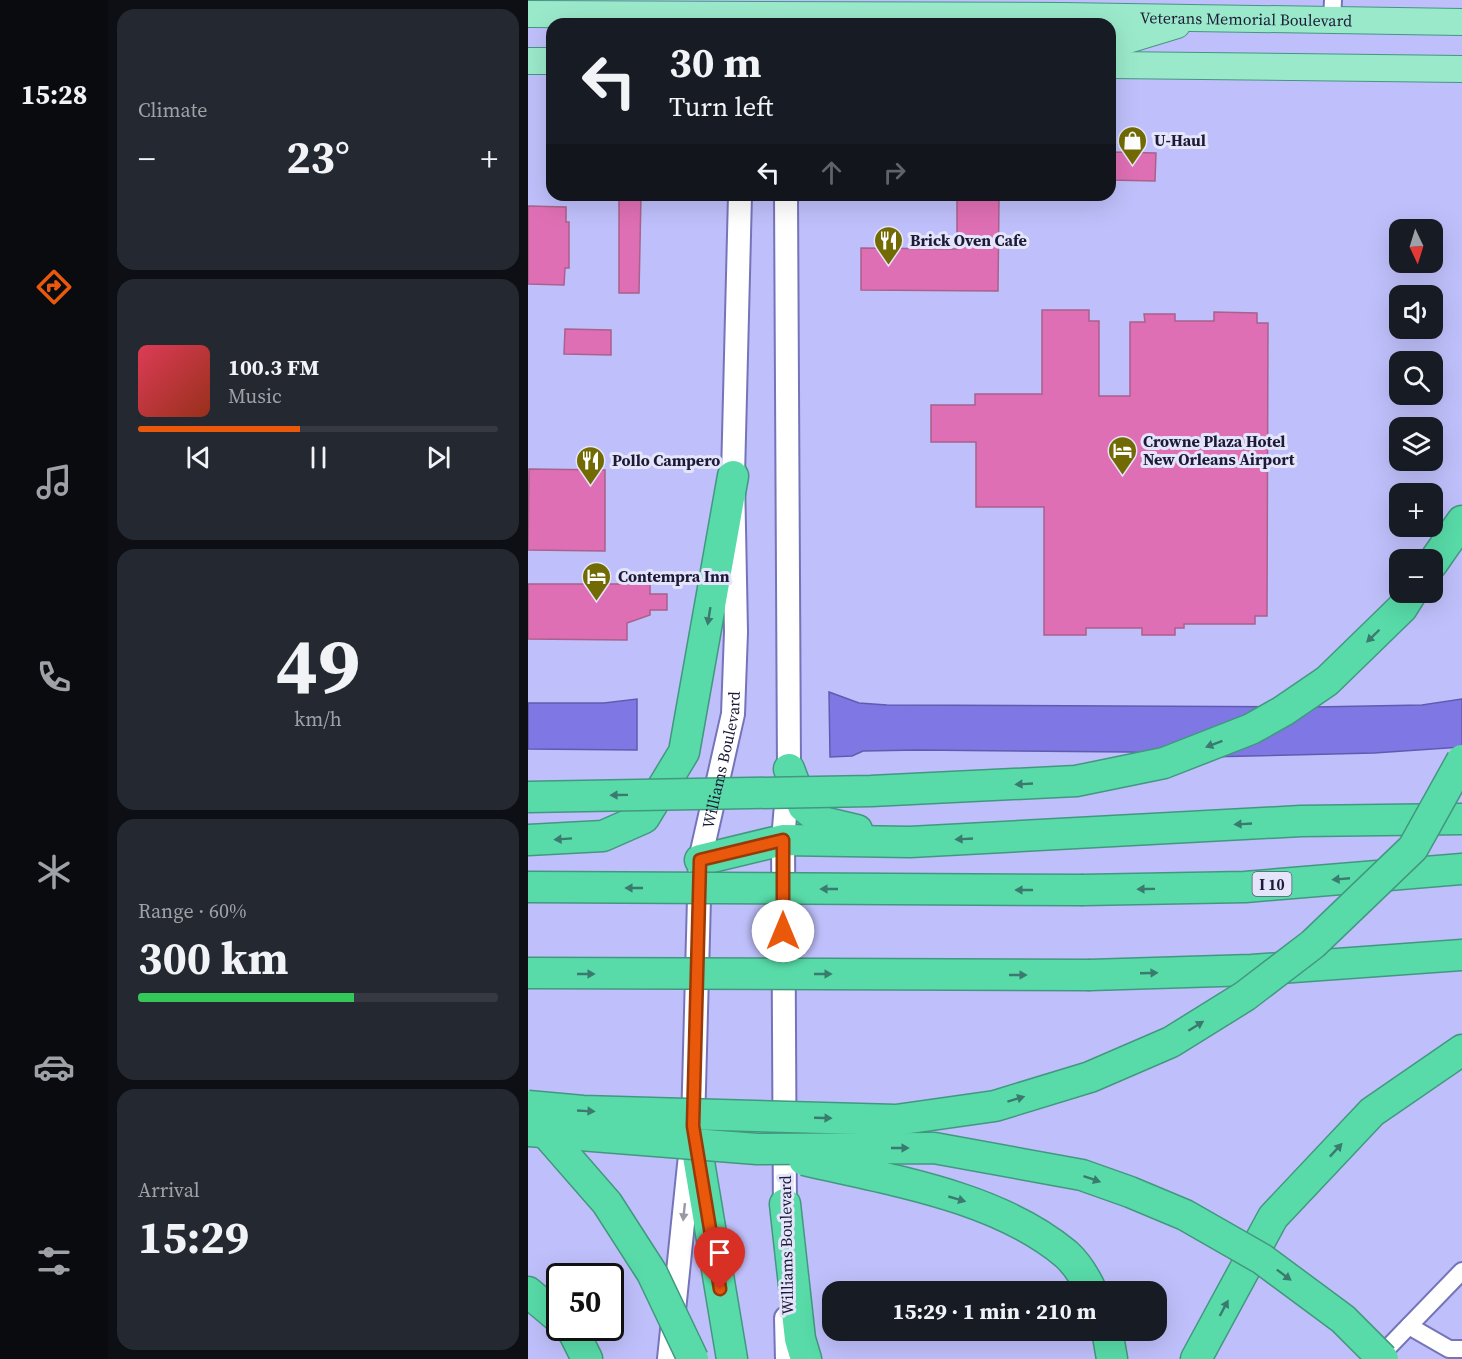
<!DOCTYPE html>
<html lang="en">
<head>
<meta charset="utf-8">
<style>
  body { margin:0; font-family:"Source Serif 4",serif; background:#242831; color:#f1f3f6; height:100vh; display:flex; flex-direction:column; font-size:22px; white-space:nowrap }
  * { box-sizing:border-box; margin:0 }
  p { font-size:20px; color:#9ea1a6 }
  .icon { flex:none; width:33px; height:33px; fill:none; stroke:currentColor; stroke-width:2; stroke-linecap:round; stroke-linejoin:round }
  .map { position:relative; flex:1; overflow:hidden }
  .details { display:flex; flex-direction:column; gap:9px; padding:9px; background:#0d0f14; width:420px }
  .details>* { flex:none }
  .guide { position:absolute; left:18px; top:18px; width:570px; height:183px; border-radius:18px; box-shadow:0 6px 24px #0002; background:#171b24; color:#f1f3f6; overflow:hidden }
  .needle { width:39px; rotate:176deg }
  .buttons { position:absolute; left:861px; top:219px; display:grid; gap:12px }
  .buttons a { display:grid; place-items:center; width:54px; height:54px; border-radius:12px; background:#171b24; box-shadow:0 6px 24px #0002; font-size:30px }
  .speed { position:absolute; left:18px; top:1263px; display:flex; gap:12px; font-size:30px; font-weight:700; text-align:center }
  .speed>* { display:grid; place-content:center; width:78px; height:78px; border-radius:50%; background:#171b24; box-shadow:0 6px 24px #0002; line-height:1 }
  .speed .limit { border:3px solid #111; border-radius:9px; background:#fff; color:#111 }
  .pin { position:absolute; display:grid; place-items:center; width:51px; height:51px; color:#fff; margin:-62px -26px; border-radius:50% 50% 50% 0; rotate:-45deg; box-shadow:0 0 6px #0007 }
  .pin .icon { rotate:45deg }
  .me { position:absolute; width:66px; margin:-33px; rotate:0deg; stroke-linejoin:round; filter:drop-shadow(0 0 4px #0008) }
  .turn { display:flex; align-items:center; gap:21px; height:126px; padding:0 24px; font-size:27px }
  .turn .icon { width:78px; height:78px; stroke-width:2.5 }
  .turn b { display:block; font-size:42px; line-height:51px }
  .lanes { display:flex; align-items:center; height:57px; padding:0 24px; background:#0003; justify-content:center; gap:30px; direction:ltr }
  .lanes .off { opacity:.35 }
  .big { font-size:45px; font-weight:700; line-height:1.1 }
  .details .widget { flex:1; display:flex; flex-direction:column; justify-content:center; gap:9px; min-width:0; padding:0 21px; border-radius:18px; background:#242831 }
  .details .dial { align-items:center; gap:0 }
  .dial b { font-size:78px; line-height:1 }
  .song { display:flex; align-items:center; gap:18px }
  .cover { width:72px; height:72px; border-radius:9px; background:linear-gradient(135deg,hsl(350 70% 55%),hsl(10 70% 35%)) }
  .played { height:6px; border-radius:3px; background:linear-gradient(90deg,#ea580c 45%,#363941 45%) }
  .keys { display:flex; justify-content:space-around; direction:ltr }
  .heat { display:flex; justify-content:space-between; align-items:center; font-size:33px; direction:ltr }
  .charge { height:9px; border-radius:4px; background:linear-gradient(90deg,#34c759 60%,#363941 0) }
  .trip { position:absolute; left:294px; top:1281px; width:345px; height:60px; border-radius:18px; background:#171b24; box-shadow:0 6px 24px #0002; font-weight:700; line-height:60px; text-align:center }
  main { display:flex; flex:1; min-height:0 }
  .menu { display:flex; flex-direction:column; width:108px; justify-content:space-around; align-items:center; background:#090b0e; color:#9ea1a6 }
  .menu .icon { width:42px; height:42px }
  .menu .current { color:#ea580c }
  .menu b { font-size:27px; color:#f1f3f6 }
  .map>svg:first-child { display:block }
  .water { fill:#7f77e4; stroke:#615bb0; stroke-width:1.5 }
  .building { fill:#df6fb4; stroke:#a8628b; stroke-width:1.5 }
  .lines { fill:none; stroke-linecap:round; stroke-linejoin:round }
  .minor-casing { stroke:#7674b8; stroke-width:20 }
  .secondary-casing { stroke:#7674b8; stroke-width:26 }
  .primary-casing { stroke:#439780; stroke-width:28 }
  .motorway-casing { stroke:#439780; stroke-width:33 }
  .minor { stroke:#fff; stroke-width:16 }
  .secondary { stroke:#fff; stroke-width:22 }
  .primary { stroke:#9be9cb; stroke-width:26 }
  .motorway { stroke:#58dba8; stroke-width:30 }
  .motorway-bridge-casing { stroke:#439780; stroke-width:33; stroke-linecap:butt }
  .motorway-bridge { stroke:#58dba8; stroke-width:30 }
  .oneway { fill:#3a7a6f }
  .oneway2 { fill:#9998a5 }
  .route-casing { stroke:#983908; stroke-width:15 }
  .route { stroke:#ea580c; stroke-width:10 }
  .labels { text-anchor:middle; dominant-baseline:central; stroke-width:6; stroke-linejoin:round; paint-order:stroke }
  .shield { fill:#e4e4fb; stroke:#585771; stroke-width:1.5 }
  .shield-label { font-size:15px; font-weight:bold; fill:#1c1a36 }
  .street-label { font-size:16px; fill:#1c1a36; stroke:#e4e4fb }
  .poi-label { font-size:16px; font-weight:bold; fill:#1c1a36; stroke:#e4e4fb; text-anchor:start }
</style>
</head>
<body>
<main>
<nav class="menu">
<b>15:28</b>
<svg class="icon current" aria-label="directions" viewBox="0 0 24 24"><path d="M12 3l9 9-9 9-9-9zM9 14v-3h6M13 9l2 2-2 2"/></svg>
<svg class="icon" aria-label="music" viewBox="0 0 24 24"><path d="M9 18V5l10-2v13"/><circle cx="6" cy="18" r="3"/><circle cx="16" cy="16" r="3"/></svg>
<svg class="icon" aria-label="phone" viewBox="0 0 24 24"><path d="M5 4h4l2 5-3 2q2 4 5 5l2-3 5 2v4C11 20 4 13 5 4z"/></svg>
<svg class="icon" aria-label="climate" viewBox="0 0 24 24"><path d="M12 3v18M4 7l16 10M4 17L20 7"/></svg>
<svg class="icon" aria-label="car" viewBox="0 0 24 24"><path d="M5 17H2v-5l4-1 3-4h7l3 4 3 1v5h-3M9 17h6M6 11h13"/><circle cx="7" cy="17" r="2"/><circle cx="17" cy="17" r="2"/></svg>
<svg class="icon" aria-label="filters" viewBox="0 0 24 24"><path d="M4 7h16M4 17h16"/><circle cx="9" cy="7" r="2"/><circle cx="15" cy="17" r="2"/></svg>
</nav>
<section class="details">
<div class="widget"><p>Climate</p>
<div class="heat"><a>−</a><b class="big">23°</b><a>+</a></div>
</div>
<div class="widget">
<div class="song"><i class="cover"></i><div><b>100.3 FM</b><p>Music</p></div></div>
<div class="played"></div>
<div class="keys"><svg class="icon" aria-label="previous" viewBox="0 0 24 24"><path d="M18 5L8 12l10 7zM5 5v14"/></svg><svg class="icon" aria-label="pause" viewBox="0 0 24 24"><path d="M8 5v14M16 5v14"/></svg><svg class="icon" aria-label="next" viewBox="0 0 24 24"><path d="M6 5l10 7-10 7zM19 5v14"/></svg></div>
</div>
<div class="widget dial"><b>49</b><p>km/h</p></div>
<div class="widget"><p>Range · 60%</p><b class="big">300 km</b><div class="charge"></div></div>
<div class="widget"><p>Arrival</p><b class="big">15:29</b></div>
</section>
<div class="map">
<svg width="934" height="1359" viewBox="0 0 934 1359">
  <rect width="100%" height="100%" fill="#bfbffb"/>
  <g class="water">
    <path d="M301 692 331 703 359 705 786 707 894 705 934 699V747L846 753 678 757 602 752 390 750 335 751 324 756 302 757Z"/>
    <path d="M109 699V750L0 749V703H76Z"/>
  </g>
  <g class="building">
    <path d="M582 152 628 153 627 181 582 180Z"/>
    <path d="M91 195H113L111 293H91Z"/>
    <path d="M429 198 471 199 470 291 333 290V248L429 249Z"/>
    <path d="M0 206 38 207V222H41V268H37L36 285 0 284Z"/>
    <path d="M514 310H561V321H571V396H602V322H617L616 314H647V321H686V312L729 313V323H740L739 616H727V624H656V628H647V635H614V628H558V635H516V507H448V442H403V405H447V394H514Z"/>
    <path d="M37 329 83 330V355L36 354Z"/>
    <path d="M1 469 77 470V551L0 550Z"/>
    <path d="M97 573H122V594H139V610H122V615L99 623V640L0 639V584H97Z"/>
  </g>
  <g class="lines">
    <defs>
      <g id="minor">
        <path d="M804 21 805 0"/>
        <path d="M881 1326 921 1349H934"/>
        <path d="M849 1359 934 1271"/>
      </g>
      <g id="secondary">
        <path d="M257 1219 255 840 261 769 258 195"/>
        <path d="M258 1318 259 1359"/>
        <path id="s1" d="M141 1359 165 1126 172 860 205 714 208 632 205 476 212 195"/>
      </g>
      <g id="primary">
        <path id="s2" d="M0 14 534 16 934 22"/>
        <path d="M582 42H593L649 25"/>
        <path d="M0 61H24"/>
        <path d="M582 65 934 69"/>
      </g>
      <g id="motorway">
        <path d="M904 564 934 521"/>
        <path d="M261 769 275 806 295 822 329 830"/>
        <path d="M0 840 75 836 116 818 156 752 205 476"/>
        <path d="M172 860 255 840 382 842 773 821 934 819"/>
        <path d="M555 890 717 887 934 869"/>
        <path d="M562 975 724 970 934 955"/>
        <path d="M165 1126 204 1359"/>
        <path d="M257 1204 272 1339 278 1359"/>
        <path d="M0 1292 32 1319"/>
        <path d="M41 1328 45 1331 59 1359"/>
        <path d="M579 1330 584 1359"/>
        <path d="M668 1359 745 1217 844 1112 934 1050"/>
      </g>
    </defs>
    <use href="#minor" class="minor-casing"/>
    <use href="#secondary" class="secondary-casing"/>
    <use href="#primary" class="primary-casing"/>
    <use href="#motorway" class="motorway-casing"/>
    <use href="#minor" class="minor"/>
    <use href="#secondary" class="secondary"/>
    <use href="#primary" class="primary"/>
    <use href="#motorway" class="motorway"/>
    <defs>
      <g id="motorway-bridge">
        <path d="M0 797 343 791 548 781 636 763 723 729 755 711 799 681 874 608 884 592"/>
        <path d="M0 887 555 890"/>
        <path d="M0 973 562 975"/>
        <path d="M0 1106 55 1111 368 1120 467 1106 562 1077 643 1042 717 996 785 944 885 848 934 760"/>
        <path d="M11 1125 79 1203 124 1273 165 1359"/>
        <path d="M0 1131 229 1149 406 1148 554 1175 602 1192 657 1215 734 1259 815 1319 855 1359"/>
        <path d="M276 1160C362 1180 469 1196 538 1254 548 1263 558 1279 564 1292"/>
      </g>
    </defs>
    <use href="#motorway-bridge" class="motorway-bridge-casing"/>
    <use href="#motorway-bridge" class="motorway-bridge"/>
  </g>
  <defs><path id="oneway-solid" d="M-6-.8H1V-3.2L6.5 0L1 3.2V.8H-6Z" transform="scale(1.5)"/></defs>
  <g class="oneway">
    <use href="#oneway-solid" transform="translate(181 616) rotate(99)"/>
    <use href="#oneway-solid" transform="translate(845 636) rotate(136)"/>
    <use href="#oneway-solid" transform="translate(686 744) rotate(159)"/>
    <use href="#oneway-solid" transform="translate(496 784) rotate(177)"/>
    <use href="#oneway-solid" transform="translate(91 795) rotate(179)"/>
    <use href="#oneway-solid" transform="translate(715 824) rotate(177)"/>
    <use href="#oneway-solid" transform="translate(35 839) rotate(176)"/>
    <use href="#oneway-solid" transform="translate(436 839) rotate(177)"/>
    <use href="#oneway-solid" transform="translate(813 879) rotate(175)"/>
    <use href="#oneway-solid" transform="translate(106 888) rotate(-180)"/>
    <use href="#oneway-solid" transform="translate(301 889) rotate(-180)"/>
    <use href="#oneway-solid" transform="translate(618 889) rotate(179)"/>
    <use href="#oneway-solid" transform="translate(496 890) rotate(-180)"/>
    <use href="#oneway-solid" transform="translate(621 973) rotate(-2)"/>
    <use href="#oneway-solid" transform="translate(58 974)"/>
    <use href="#oneway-solid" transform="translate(295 974)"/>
    <use href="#oneway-solid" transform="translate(490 975)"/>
    <use href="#oneway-solid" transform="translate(668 1026) rotate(-32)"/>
    <use href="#oneway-solid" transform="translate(488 1099) rotate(-17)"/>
    <use href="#oneway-solid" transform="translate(58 1111) rotate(3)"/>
    <use href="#oneway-solid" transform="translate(295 1118) rotate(2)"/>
    <use href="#oneway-solid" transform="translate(372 1148)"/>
    <use href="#oneway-solid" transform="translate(808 1150) rotate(-47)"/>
    <use href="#oneway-solid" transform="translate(564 1179) rotate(19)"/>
    <use href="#oneway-solid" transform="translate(429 1199) rotate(16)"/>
    <use href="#oneway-solid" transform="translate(756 1275) rotate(37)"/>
    <use href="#oneway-solid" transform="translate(696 1308) rotate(-62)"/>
  </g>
  <use class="oneway2" href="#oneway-solid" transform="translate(156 1212) rotate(96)"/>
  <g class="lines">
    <defs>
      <path id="route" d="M192 1289 165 1126 172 860 255 840V931"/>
    </defs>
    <use href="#route" class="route-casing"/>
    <use href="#route" class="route"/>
  </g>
  <defs>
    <symbol id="shop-pin" viewBox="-11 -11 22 30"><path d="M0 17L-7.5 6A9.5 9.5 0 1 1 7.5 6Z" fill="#726b04" stroke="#e4e4fb"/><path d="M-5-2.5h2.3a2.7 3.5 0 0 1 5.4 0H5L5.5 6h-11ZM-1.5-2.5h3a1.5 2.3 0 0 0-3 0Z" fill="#fff"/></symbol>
    <symbol id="restaurant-pin" viewBox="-11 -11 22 30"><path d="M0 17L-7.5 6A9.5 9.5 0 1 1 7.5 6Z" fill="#726b04" stroke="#e4e4fb"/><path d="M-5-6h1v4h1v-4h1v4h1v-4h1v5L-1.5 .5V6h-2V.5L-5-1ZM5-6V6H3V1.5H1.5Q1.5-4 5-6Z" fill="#fff"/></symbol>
    <symbol id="hotel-pin" viewBox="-11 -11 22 30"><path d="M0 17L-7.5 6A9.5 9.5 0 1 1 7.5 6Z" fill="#726b04" stroke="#e4e4fb"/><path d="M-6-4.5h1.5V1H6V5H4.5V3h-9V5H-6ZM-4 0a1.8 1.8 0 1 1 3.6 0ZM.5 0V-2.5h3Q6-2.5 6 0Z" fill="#fff"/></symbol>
  </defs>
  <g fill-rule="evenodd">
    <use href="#shop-pin" x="588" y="124" width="33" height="45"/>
    <use href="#restaurant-pin" x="344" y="224" width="33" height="45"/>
    <use href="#hotel-pin" x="578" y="434" width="33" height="45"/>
    <use href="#restaurant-pin" x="46" y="444" width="33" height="45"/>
    <use href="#hotel-pin" x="52" y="560" width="33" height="45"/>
  </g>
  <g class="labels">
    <rect class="shield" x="724.5" y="872" width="39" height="24" rx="4.5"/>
    <g class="shield-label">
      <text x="744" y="884">I 10</text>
    </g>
    <g class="street-label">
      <text stroke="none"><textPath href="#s2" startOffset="718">Veterans Memorial Boulevard</textPath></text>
      <text stroke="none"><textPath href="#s1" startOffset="603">Williams Boulevard</textPath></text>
      <text transform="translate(258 1245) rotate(-91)">Williams Boulevard</text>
    </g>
    <g class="poi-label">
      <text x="626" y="140">U-Haul</text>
      <text x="382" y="240">Brick Oven Cafe</text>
      <text x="615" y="441">Crowne Plaza Hotel<tspan x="615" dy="18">New Orleans Airport</tspan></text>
      <text x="84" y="460">Pollo Campero</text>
      <text x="90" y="576">Contempra Inn</text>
    </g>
  </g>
</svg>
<div class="buttons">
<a><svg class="needle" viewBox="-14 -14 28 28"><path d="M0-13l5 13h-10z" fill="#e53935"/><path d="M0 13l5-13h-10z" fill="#9ea1a6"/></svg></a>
<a><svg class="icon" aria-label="sound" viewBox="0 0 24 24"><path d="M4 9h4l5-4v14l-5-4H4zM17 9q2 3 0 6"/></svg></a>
<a><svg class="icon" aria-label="search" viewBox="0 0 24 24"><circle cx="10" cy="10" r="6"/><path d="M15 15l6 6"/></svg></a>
<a><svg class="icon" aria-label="layers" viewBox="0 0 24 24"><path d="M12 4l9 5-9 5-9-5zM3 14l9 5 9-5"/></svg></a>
<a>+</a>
<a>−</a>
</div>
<div class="speed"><div class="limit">50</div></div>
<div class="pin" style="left:192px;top:1289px;background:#d93025"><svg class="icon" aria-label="arrive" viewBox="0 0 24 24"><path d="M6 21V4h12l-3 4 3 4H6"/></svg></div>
<svg class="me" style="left:255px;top:931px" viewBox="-20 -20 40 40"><circle r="19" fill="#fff"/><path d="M0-13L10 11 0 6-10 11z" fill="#ea580c"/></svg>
<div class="trip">15:29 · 1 min · 210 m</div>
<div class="guide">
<div class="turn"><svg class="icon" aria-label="left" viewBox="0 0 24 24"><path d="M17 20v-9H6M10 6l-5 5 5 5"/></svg><div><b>30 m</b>Turn left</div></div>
<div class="lanes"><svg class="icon" aria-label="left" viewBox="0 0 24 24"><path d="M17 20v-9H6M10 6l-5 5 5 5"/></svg><svg class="icon off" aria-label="ahead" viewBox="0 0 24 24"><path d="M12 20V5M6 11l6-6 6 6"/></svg><svg class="icon off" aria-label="right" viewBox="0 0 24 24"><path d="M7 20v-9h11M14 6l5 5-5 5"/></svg></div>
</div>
</div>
</main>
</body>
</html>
